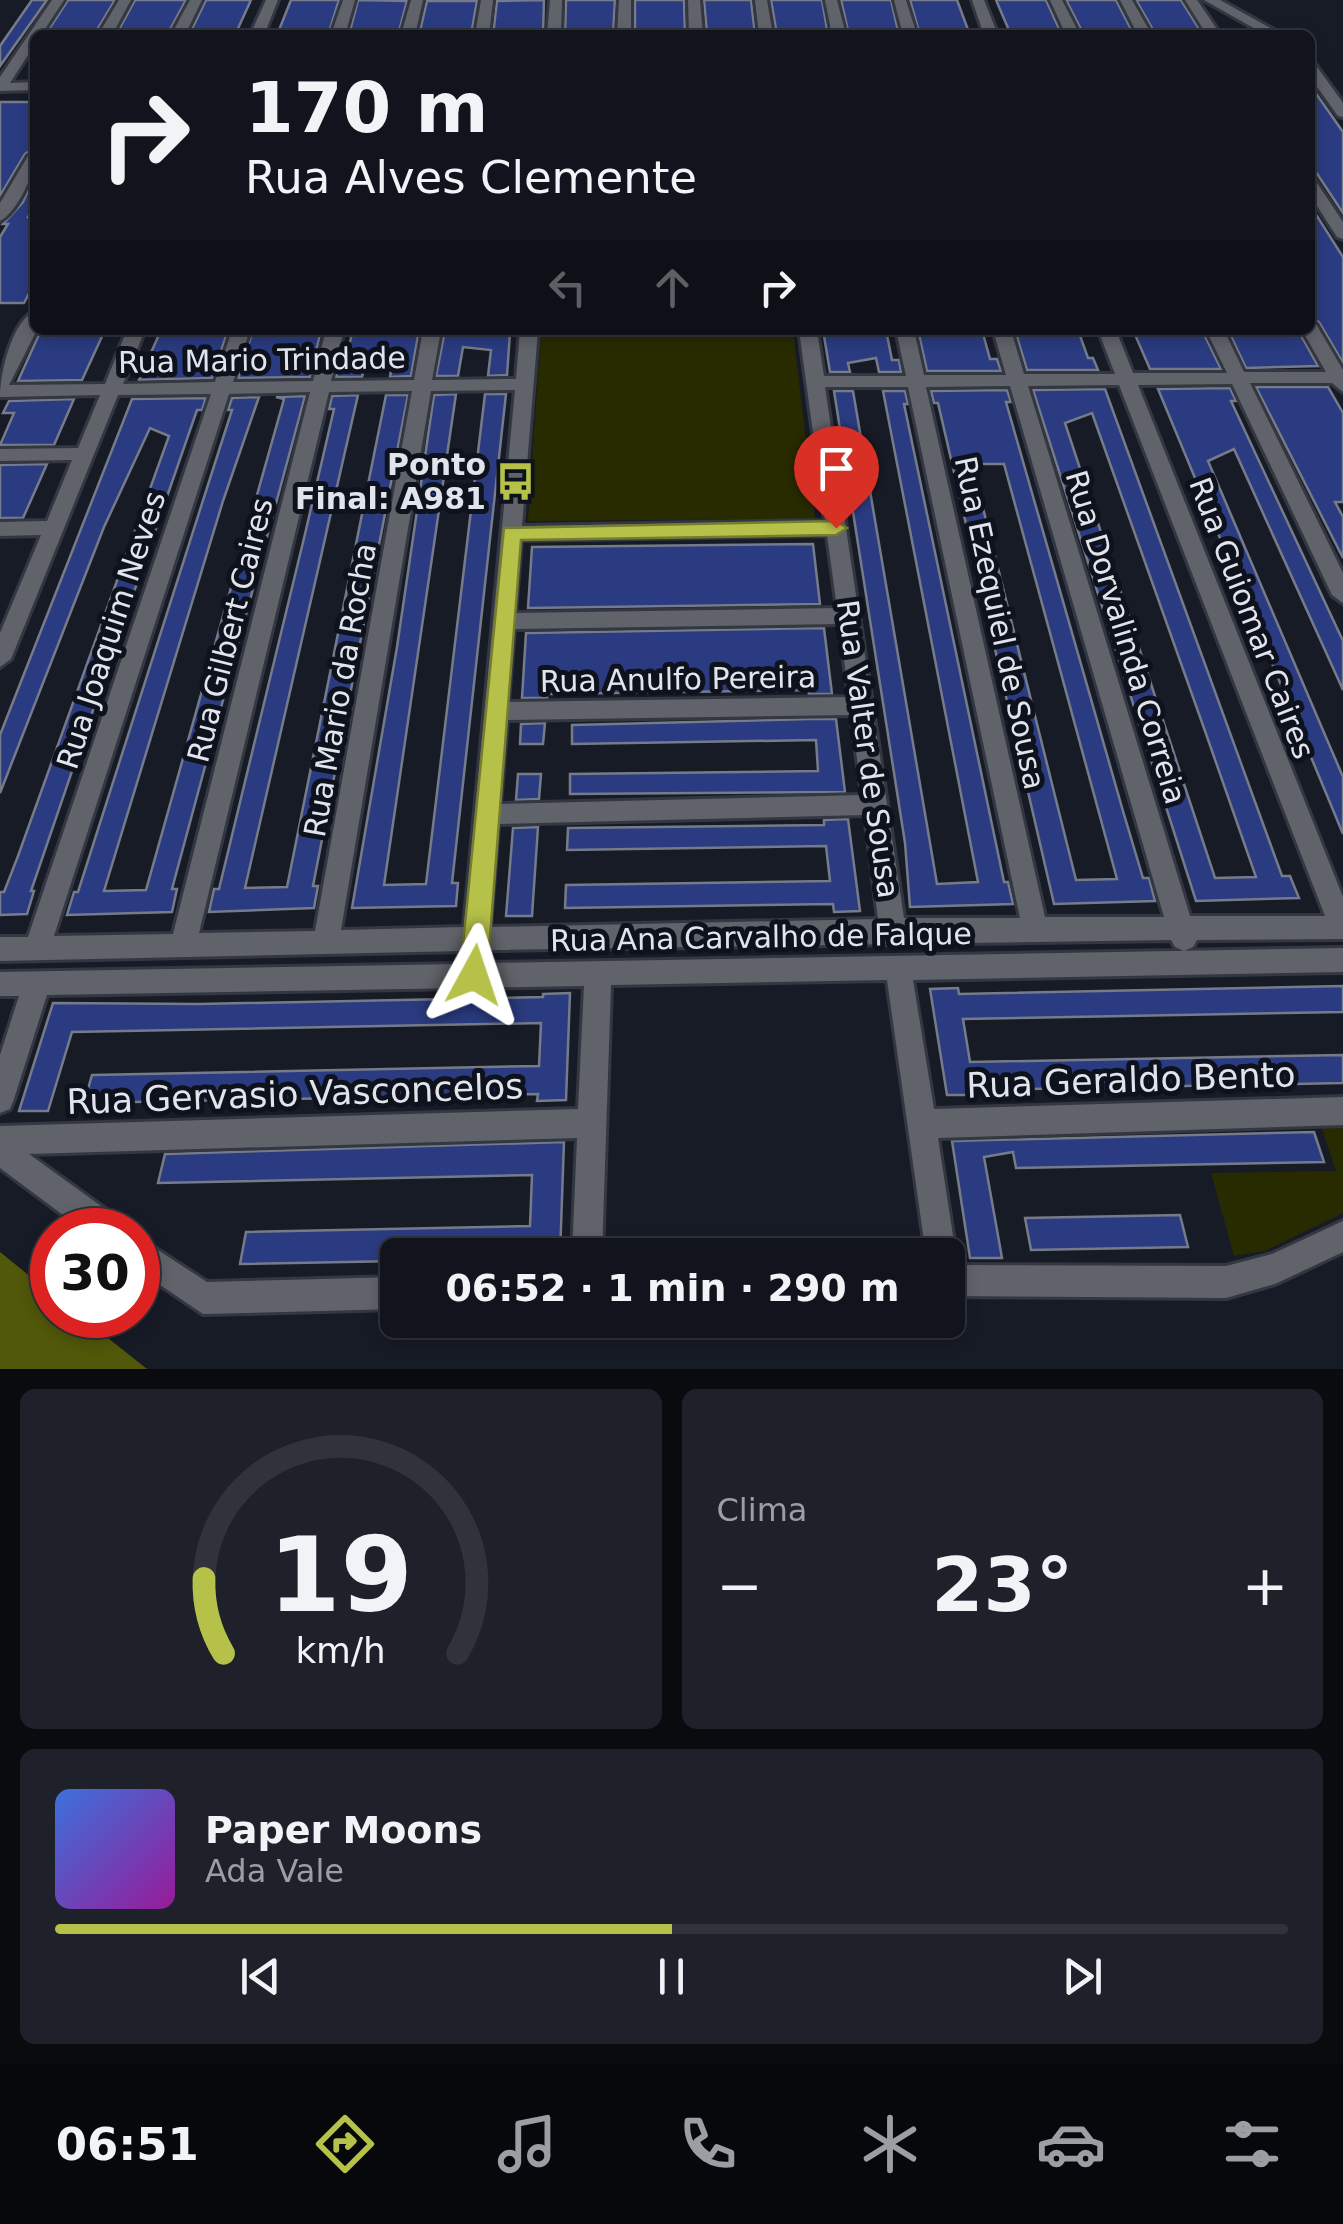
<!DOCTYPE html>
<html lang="pt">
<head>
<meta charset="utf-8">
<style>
  body { margin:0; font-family:"DejaVu Sans",sans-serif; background:#1e2129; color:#f1f3f6; height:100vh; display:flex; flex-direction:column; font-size:38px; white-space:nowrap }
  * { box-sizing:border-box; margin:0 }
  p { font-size:32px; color:#9c9ea3 }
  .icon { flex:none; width:55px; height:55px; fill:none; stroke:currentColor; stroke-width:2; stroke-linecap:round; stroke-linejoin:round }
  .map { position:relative; height:1369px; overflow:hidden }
  .sheet { display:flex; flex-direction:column; gap:20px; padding:20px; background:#090b0f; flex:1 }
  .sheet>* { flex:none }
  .banner { position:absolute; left:30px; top:30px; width:1285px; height:305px; border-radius:15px; box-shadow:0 5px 15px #0003,0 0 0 2px #30333b; background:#11141c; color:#f1f3f6; overflow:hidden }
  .speed { position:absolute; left:30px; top:1208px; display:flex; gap:20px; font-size:50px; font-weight:700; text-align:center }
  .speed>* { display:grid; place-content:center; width:130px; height:130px; border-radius:50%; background:#11141c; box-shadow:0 5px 15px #0003,0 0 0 2px #30333b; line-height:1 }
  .speed .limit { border:15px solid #d22; background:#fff; color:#111 }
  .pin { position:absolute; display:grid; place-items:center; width:85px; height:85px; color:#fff; margin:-102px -42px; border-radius:50% 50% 50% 0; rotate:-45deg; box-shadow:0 0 10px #0007 }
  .pin .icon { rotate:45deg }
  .me { position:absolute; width:110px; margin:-55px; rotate:5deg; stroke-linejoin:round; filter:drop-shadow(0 0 8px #0008) }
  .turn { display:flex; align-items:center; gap:35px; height:210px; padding:0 50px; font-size:45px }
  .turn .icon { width:130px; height:130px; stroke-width:2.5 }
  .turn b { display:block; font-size:70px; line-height:85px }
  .lanes { display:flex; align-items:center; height:95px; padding:0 50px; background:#0003; justify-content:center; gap:50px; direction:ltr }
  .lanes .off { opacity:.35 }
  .big { font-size:75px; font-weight:700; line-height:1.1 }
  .sheet .widget { flex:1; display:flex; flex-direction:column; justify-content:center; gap:15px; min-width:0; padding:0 35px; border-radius:15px; background:#1e2129 }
  .sheet .dial { align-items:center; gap:0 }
  .dial svg { height:260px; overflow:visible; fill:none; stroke:#30333b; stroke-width:7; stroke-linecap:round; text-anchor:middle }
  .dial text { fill:#f1f3f6; stroke:none }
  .song { display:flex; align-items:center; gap:30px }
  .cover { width:120px; height:120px; border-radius:15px; background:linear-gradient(135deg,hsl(220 70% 55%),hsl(300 70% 35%)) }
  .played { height:10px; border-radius:5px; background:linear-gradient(90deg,#b6c149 50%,#30333b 50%) }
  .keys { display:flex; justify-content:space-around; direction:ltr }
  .heat { display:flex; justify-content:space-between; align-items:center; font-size:55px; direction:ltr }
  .sheet .tiles { flex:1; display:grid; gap:20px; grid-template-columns:1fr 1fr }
  .widget:last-child { grid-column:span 2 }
  .trip { position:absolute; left:380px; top:1238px; width:585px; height:100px; border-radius:15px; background:#11141c; box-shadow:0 5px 15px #0003,0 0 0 2px #30333b; font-weight:700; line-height:100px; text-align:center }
  .tabs { display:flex; height:160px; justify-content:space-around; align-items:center; background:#07080b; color:#9c9ea3 }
  .tabs .icon { width:70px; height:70px }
  .tabs .selected { color:#b6c149 }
  .tabs b { font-size:45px; color:#f1f3f6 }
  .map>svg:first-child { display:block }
  .green { fill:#282b00 }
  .forest { fill:#525809 }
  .building { fill:#2a3b81; stroke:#757b89; stroke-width:2.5; fill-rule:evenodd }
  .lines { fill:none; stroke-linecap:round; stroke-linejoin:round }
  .minor-casing { stroke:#333742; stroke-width:6 }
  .minor { fill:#61636a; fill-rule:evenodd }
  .route { fill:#b6c149; stroke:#767d2f; stroke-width:2.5 }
  .labels { text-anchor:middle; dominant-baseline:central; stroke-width:10; stroke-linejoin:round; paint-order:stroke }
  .street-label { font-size:30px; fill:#e1e4ec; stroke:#0e121c }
  .poi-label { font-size:30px; font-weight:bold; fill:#e1e4ec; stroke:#0e121c; text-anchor:end }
  .near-street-label { font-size:35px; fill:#e1e4ec; stroke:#0e121c }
</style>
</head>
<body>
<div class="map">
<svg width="1343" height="1369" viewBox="0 0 1343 1369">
  <rect width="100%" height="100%" fill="#171b26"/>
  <g class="green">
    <path d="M541 330H793L815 519 528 521Z"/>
    <path d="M1343 1125V1213L1265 1251 1234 1256 1211 1173 1336 1171 1321 1126Z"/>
  </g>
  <path class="forest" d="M0 1252 52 1294V1315H79L147 1369H0Z"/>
  <g class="building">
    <path d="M32 0H47L0 66V46Z"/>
    <path d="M68 0H115L94 35H45Z"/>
    <path d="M135 0H186L167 35H116Z"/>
    <path d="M206 0H251L235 35H189Z"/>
    <path d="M291 0H339L328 35H277Z"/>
    <path d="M358 0 407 1 398 35H349Z"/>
    <path d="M544 0 543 35H493L497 1Z"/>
    <path d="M566 0H615L613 35H565Z"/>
    <path d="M635 0H684L685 34 635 35Z"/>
    <path d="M704 0H751L755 34H707Z"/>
    <path d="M771 0H822L828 35H777Z"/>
    <path d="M841 0H891L899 35H849Z"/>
    <path d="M910 0H957L970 35H920Z"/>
    <path d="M996 0H1046L1062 35H1011Z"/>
    <path d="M1066 0H1116L1134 35H1084Z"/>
    <path d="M1136 0H1181L1203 35H1156Z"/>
    <path d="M427 1H477L471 35H419Z"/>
    <path d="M1310 85 1343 132V213L1310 163Z"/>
    <path d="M0 102H35V148L25 154 0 196Z"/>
    <path d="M35 174V204L28 217H35V282L24 303H0V237L8 224H3L23 202Z"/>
    <path d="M1310 205 1343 257V363L1319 322 1310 319Z"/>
    <path d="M41 330H105L82 380 18 381Z"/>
    <path d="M161 330H228L212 378 139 380Z"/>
    <path d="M253 330H321L310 377 238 378Z"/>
    <path d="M353 330H419L411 376 390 377 393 359 368 353 362 377H336L339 365H344Z"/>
    <path d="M445 330 510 333 507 375 488 376 491 350 463 347 458 376H436Z"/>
    <path d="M823 330H886L892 360H899L901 372H879L876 358 848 363 850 372H830Z"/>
    <path d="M918 330H982L990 359H997L1001 371H927Z"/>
    <path d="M1015 330H1078L1088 358H1093L1098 370H1027Z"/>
    <path d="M1133 330H1202L1221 369H1150Z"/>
    <path d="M1228 330H1298L1318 366 1246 368Z"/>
    <path d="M1256 387H1328L1343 413V502H1335L1343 517V558Z"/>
    <path d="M1230 388 1236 401H1231L1343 641V690L1234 449 1208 461 1343 777V834L1158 389Z"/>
    <path d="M1105 389 1282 876H1290L1299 898 1196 901 1033 390ZM1092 413 1205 731 1256 877 1215 878 1065 423Z"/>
    <path d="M1007 390 1011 402H1006L1123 811 1143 878H1149L1155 901 1054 904 938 403H934L931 391ZM972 464H1004L1117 879 1076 880Z"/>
    <path d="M834 391H853L937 884 978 882 883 391H905L908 404H904L1004 882H1008L1013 904 910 907 905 843Z"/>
    <path d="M456 394 384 885 426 884 485 394H506L452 883H458L456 906 352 908 397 647 434 395Z"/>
    <path d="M358 395 245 888 287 887 386 395H408L313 886H318L314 908 209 912 214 889H219L305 534 334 409H329L332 396Z"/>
    <path d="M305 396 172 889H177L172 912 67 915 74 892H78L206 491 232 410H228L232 398 259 397 223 501 104 891 146 890 284 399 276 397Z"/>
    <path d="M206 398 202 410H197L82 742 31 891H34L27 914 0 915V892H4L18 856 169 436 150 428 104 527 0 793V735L132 399Z"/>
    <path d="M74 399 54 445H0L14 413H3L9 401Z"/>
    <path d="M47 464 23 518H0V465Z"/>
    <path d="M813 544 820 604 528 608 532 547Z"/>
    <path d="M824 628 832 694H809L808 690 547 694V698H522L526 633Z"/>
    <path d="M811 719H836L845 792 570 794V774L818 771 816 740 572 744V725Z"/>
    <path d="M545 723 543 744H520L521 724Z"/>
    <path d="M518 774H541L539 799 516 800Z"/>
    <path d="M848 819 860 911 834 912 833 904 565 908 566 885 830 881 826 846 567 850 568 828 824 825V820Z"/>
    <path d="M538 827 532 916H506L513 828Z"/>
    <path d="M1343 986V1012L963 1019 970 1062 1343 1055V1083L975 1090 976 1095H947L930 989 958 988 959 994Z"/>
    <path d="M570 993 566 1100 537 1101 538 1094 84 1103 92 1075 539 1066 541 1023 72 1032 48 1111H19L53 1003 199 1004 543 997V994Z"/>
    <path d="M1314 1132 1324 1162 1016 1168 1013 1152 984 1157 1002 1258H970L952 1141Z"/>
    <path d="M564 1142 560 1255H398V1261L240 1264 246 1232 530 1226 532 1175 158 1183 165 1154Z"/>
    <path d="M1180 1215 1188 1247 1031 1250 1025 1218Z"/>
  </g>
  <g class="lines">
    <defs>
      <g id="minor">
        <path d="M52 0H64L41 35H35V44L10 83 35 82V90L0 91V77Z"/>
        <path d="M119 0H131L112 35H98Z"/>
        <path d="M190 0H202L185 35H171Z"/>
        <path d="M266 0H278L264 35H250Z"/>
        <path d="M343 0H355L345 35H331Z"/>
        <path d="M411 0H423L415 35H401Z"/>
        <path d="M481 0H493L489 35H475Z"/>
        <path d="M550 0H562L561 35H547Z"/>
        <path d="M619 0H631V35H617Z"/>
        <path d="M688 0H700L703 35H689Z"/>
        <path d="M755 0H767L773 35H759Z"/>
        <path d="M825 0H837L846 35H832Z"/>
        <path d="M894 0H906L917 35H903Z"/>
        <path d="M972 0H984L998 35H984Z"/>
        <path d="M1050 0H1062L1080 35H1066Z"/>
        <path d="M1120 0H1132L1152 35H1138Z"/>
        <path d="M1185 0H1197L1221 35H1207Z"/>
        <path d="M1204 0H1220L1283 35H1266Z"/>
        <path d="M1310 63 1315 64 1343 103V117L1338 116 1310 77Z"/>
        <path d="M35 152C35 173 19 210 0 221V203L28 156Z"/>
        <path d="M1310 178 1315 180 1343 222V239L1337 237 1310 195Z"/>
        <path d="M35 311 37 330 9 385 105 384 127 330H145L123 384 215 382 232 330H250L233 382 313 381 326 330H344L331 381 414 380 423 330H441L432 380 516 379 520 330H538L522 526 825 521 799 330H817L824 376H906L896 330H914L924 375H1006L993 330H1011L1024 374H1115L1098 330H1116L1133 373H1227L1206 330H1224L1244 372H1326L1302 330H1310V323L1316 324 1343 370V392L1332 383H1250L1343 573V603L1332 595 1232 384 1138 385 1343 897V939L1197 940 1193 947 1184 951 1175 947 1171 940 488 950 487 963 1343 948V972L913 980 934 1109 1343 1097V1125L938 1138 956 1255 952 1265 1226 1266 1272 1254 1343 1221V1252L1275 1284 1226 1298 948 1296V1255H926L887 980 611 985 602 1255H572L577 1138 29 1154 119 1219 123 1230H83L0 1168V1126L578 1109 584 986 47 995 14 1099 10 1109 0 1113V1055L19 996H0V972L461 964 462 951 0 961V937H28L211 394 118 395 11 659 0 667V633L41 535 0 536V522L47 521 72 460 0 461V449L78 448 100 395 0 397C0 373 12 321 35 311ZM1119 385 1325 916H1190L1028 386ZM1010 386 1164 917H1045L926 387ZM825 387H908L1020 918H904ZM515 390 464 927 341 930 431 391ZM412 391 315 931 199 933 329 392ZM310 392 173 934 54 936 229 394ZM827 535 837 608 515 613 521 540ZM839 624 849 697 508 702 514 629ZM851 715 862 795 500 804 507 720ZM865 815 878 919 490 927 498 824Z"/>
        <path d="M138 1237 207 1282 398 1277V1309L203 1314 138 1270Z"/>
      </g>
    </defs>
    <use href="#minor" class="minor-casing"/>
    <use href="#minor" class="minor"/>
  </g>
  <path class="route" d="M836 521 847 528 836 535 521 540 487 975 483 984 474 987 464 984 460 975 504 528Z"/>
  <defs>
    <symbol id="bus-bare" viewBox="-9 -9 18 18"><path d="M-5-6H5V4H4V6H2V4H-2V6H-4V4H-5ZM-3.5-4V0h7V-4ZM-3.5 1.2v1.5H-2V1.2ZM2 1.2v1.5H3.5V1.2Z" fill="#b6c149" stroke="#0e121c" stroke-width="2.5" paint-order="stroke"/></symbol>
  </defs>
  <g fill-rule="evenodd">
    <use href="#bus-bare" x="488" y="454" width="55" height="55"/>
  </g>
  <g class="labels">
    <g class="street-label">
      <text transform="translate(262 360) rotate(-1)">Rua Mario Trindade</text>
      <text transform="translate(1252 618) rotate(69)">Rua Guiomar Caires</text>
      <text transform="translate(1000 623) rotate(78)">Rua Ezequiel de Sousa</text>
      <text transform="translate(111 630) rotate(-72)">Rua Joaquim Neves</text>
      <text transform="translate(230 630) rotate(-76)">Rua Gilbert Caires</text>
      <text transform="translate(1126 637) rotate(73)">Rua Dorvalinda Correia</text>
      <text transform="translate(678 679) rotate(-1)">Rua Anulfo Pereira</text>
      <text transform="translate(340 690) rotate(-80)">Rua Mario da Rocha</text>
      <text transform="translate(868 749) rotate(82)">Rua Valter de Sousa</text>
      <text transform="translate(761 937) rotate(-1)">Rua Ana Carvalho de Falque</text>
    </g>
    <g class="poi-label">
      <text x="486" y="464">Ponto<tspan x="486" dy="34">Final: A981</tspan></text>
    </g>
    <g class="near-street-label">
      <text transform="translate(1131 1080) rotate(-2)">Rua Geraldo Bento</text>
      <text transform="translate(295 1094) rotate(-2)">Rua Gervasio Vasconcelos</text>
    </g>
  </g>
</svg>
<div class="speed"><div class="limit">30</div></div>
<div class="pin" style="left:836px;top:528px;background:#d93025"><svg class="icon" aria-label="arrive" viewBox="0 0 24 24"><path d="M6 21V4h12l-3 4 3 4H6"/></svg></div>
<svg class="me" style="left:474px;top:975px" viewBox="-20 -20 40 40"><path d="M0-17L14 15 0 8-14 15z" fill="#b6c149" stroke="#fff" stroke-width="4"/></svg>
<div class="trip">06:52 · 1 min · 290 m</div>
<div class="banner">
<div class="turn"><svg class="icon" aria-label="right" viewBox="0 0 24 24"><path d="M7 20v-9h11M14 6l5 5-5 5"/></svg><div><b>170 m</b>Rua Alves Clemente</div></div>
<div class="lanes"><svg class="icon off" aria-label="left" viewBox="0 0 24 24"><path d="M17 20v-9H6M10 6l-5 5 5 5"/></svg><svg class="icon off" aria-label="ahead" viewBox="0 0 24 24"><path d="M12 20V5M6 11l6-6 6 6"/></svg><svg class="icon" aria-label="right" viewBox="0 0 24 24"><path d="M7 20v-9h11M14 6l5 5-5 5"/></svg></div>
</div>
</div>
<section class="sheet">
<div class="tiles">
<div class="widget dial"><svg viewBox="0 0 100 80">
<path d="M14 69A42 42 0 1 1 86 69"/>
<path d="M14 69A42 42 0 0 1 8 46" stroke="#b6c149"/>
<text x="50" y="56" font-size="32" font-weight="700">19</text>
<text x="50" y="72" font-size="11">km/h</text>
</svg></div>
<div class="widget"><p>Clima</p>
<div class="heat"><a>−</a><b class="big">23°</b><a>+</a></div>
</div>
<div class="widget">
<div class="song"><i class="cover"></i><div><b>Paper Moons</b><p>Ada Vale</p></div></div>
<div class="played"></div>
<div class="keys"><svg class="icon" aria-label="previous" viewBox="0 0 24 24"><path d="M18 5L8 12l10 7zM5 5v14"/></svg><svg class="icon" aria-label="pause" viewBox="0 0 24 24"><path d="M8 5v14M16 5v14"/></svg><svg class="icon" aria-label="next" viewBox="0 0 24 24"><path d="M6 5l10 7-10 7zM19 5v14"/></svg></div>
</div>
</div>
</section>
<nav class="tabs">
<b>06:51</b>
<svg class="icon selected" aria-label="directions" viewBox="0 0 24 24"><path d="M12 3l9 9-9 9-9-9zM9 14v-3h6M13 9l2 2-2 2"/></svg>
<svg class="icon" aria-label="music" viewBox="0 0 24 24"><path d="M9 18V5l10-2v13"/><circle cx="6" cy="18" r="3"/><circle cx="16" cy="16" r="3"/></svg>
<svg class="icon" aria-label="phone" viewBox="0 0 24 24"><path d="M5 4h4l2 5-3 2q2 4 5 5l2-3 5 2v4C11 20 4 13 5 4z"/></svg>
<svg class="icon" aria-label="climate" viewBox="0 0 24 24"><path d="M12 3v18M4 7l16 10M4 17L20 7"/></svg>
<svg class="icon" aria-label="car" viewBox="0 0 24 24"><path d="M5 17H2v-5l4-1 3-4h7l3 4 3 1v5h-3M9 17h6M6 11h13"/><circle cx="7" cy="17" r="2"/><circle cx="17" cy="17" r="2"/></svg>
<svg class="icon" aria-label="filters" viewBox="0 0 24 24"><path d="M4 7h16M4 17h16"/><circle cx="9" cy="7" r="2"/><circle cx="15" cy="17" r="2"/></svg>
</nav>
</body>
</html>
